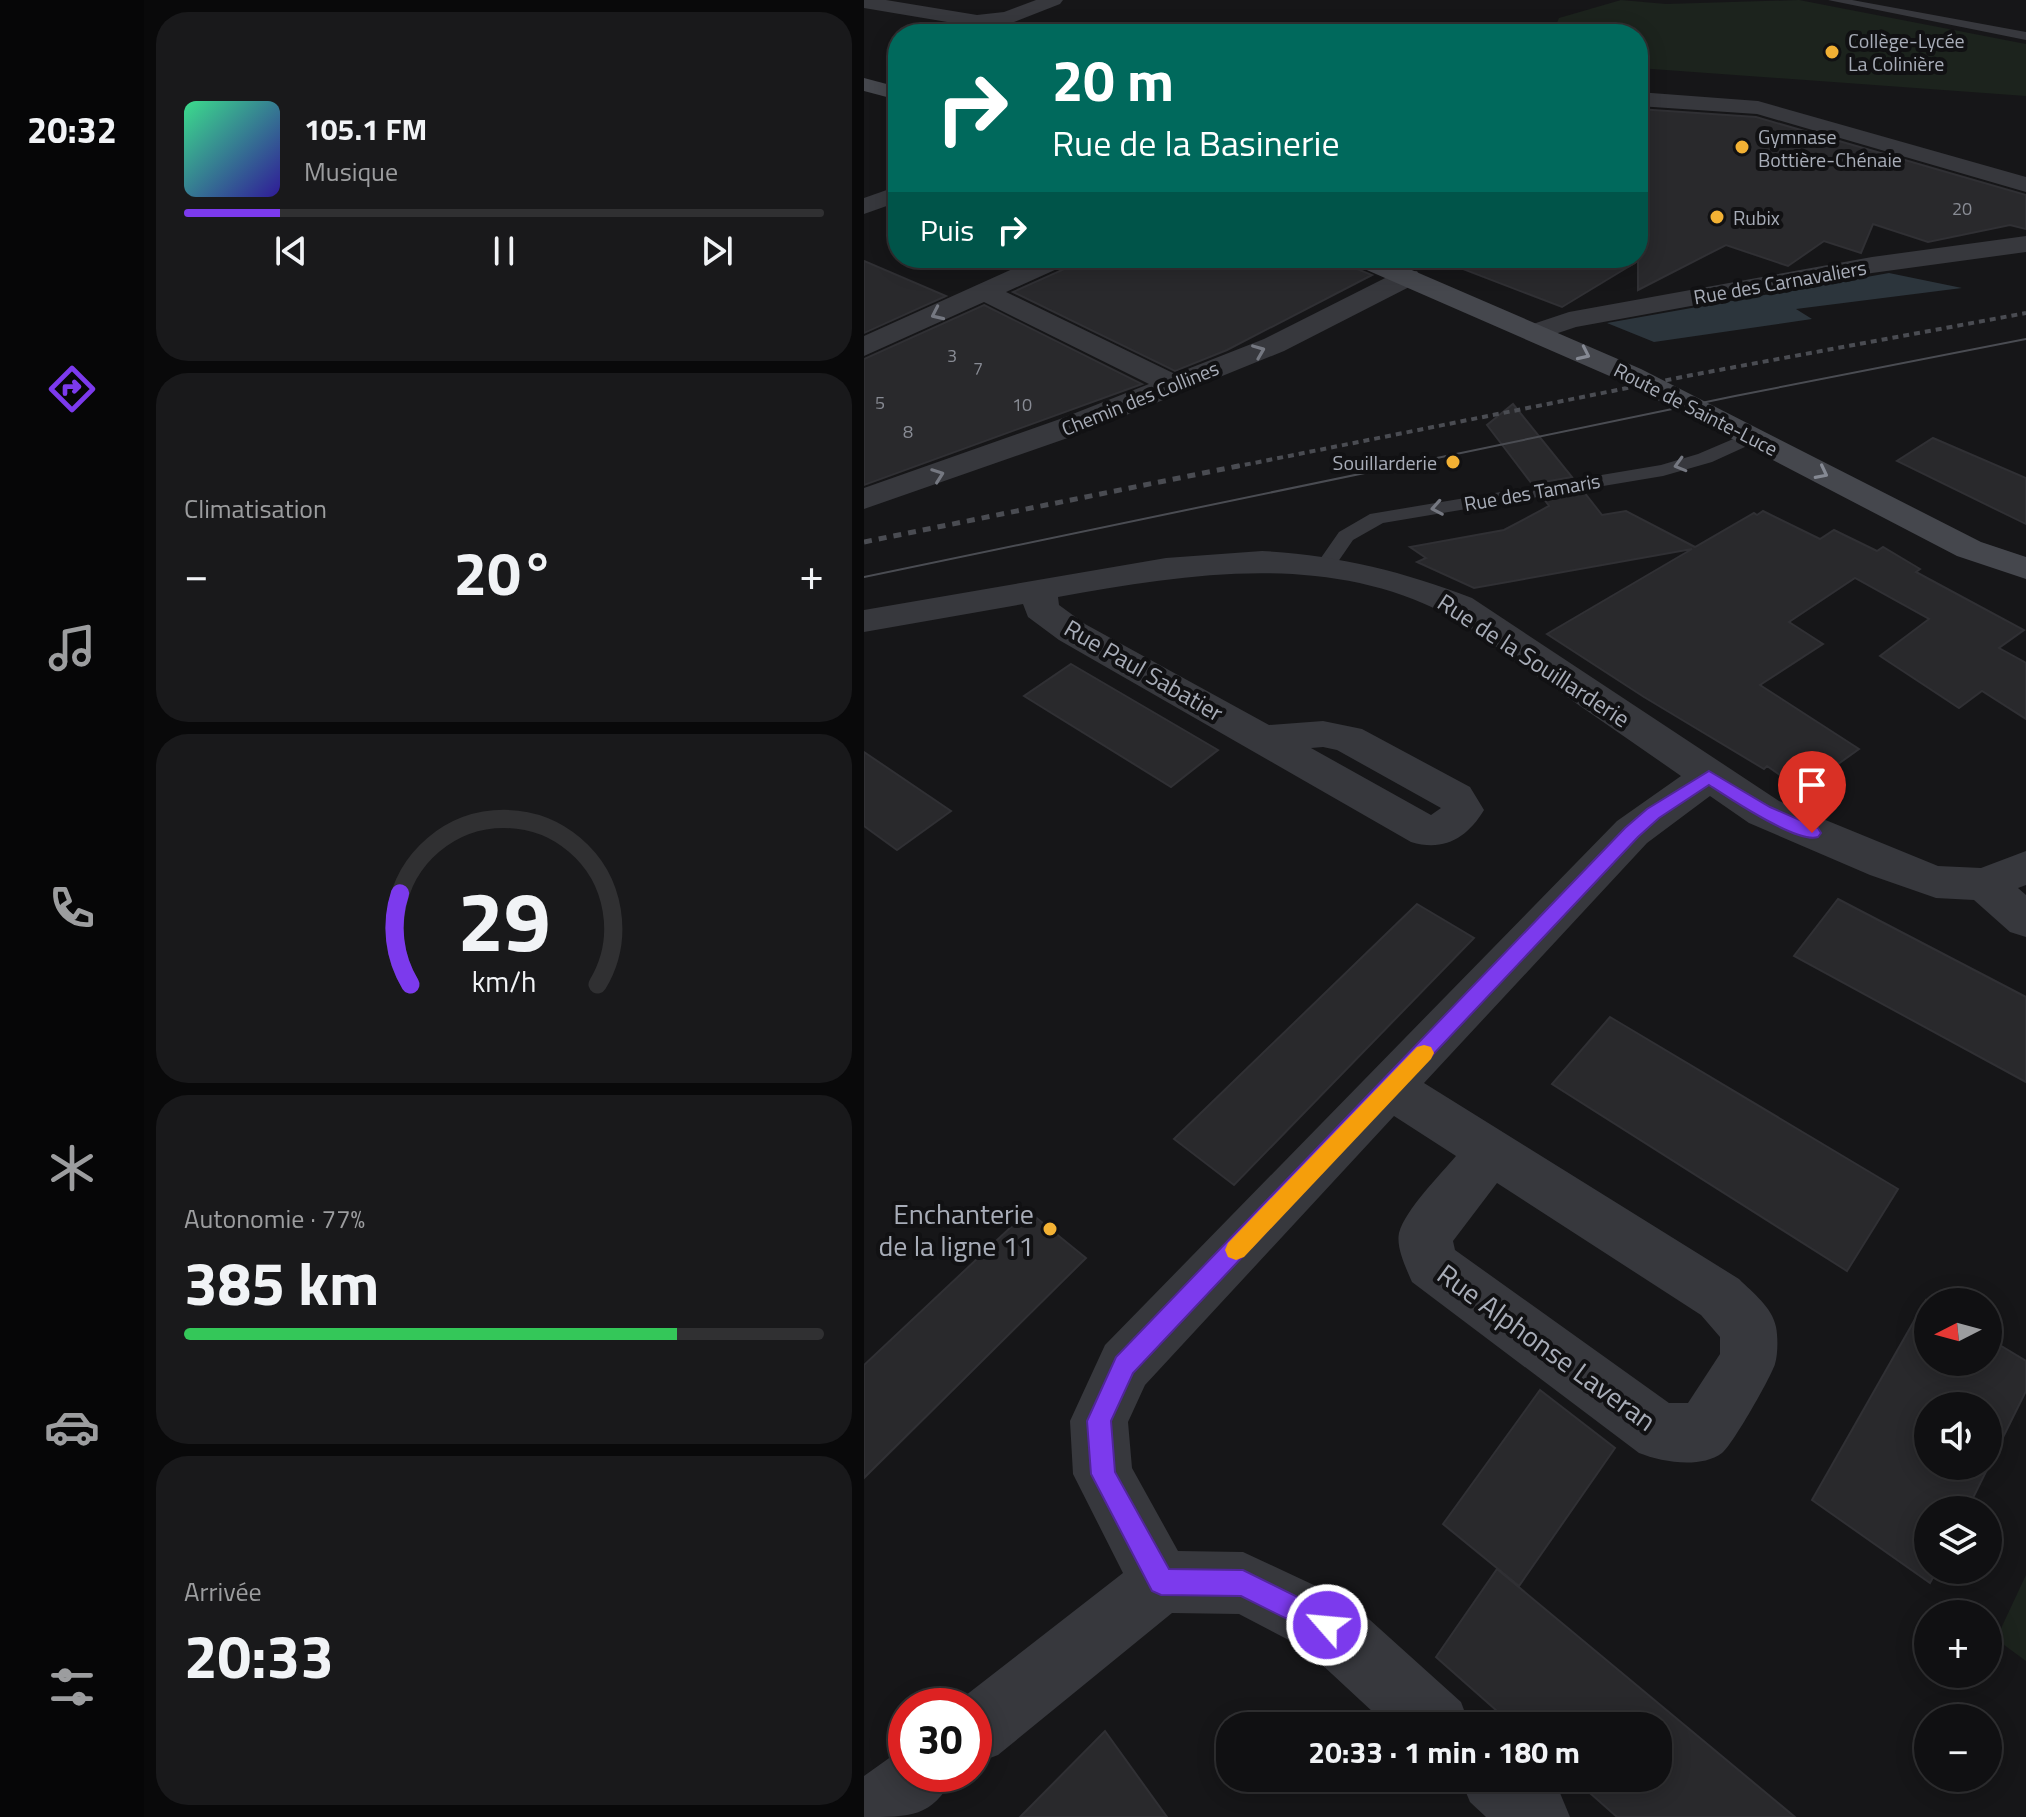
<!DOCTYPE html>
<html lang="fr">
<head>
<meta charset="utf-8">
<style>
  body { margin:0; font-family:"Titillium Web",sans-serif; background:#19191b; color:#f1f3f6; height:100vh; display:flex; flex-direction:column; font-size:30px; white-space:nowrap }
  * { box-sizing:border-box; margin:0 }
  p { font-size:26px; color:#9c9d9f }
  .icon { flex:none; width:44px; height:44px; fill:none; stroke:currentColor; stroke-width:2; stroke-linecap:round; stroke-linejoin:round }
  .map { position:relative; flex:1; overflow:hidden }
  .drawer { display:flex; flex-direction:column; gap:12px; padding:12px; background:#09090a; width:720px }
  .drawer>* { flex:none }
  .banner { position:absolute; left:24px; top:24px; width:760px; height:244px; border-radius:32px; box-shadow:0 4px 20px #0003,0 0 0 2px #303032; background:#00695c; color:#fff; overflow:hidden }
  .needle { width:52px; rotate:264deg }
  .tools { position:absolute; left:1050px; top:1288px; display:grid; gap:16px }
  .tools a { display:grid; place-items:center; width:88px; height:88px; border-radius:50%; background:#101012; box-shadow:0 4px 20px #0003,0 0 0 2px #303032; font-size:40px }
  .speed { position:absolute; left:24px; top:1688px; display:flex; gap:16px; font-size:40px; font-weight:700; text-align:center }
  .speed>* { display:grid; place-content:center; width:104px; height:104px; border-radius:50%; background:#101012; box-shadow:0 4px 20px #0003,0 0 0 2px #303032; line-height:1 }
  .speed .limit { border:12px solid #d22; background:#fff; color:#111 }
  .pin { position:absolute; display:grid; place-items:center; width:68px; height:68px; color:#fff; margin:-82px -34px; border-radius:50% 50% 50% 0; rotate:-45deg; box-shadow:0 0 8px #0007 }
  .pin .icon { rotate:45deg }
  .me { position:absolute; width:88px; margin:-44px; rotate:297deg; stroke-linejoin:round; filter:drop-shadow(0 0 6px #0008) }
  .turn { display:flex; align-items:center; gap:28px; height:168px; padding:0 32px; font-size:36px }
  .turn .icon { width:104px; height:104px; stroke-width:2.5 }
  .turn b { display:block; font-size:56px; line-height:68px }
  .then { display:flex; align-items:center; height:76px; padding:0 32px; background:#0003; gap:16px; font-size:30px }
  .big { font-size:60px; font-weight:700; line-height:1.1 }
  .drawer .card { flex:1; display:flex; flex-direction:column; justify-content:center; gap:12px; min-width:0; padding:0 28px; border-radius:32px; background:#19191b }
  .drawer .dial { align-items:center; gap:0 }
  .dial svg { height:208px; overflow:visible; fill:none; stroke:#303032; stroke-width:7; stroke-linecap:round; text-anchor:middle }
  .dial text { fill:#f1f3f6; stroke:none }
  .song { display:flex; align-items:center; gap:24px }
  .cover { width:96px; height:96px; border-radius:12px; background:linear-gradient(135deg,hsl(150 70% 55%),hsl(250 70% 35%)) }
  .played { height:8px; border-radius:4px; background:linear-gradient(90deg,#7c3aed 15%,#303032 15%) }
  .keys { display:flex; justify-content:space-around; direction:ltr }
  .heat { display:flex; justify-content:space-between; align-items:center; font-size:44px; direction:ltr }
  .charge { height:12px; border-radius:6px; background:linear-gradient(90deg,#34c759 77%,#303032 0) }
  .trip { position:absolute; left:352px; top:1712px; width:456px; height:80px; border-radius:32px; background:#101012; box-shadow:0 4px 20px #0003,0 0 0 2px #303032; font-weight:700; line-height:80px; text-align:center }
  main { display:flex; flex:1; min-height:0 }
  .tab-bar { display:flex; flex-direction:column; width:144px; justify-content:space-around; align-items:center; background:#060607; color:#9c9d9f }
  .tab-bar .icon { width:56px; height:56px }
  .tab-bar .active { color:#7c3aed }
  .tab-bar b { font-size:36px; color:#f1f3f6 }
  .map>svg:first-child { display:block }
  .green { fill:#1c231d }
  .water { fill:#2c353c }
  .building { fill:#29292c; stroke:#303034; stroke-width:2; fill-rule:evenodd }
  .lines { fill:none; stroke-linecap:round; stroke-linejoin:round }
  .lane { fill:#37383d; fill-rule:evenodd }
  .street { fill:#37383d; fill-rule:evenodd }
  .secondary { fill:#45474d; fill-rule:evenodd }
  .tram { stroke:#4a4c52; stroke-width:2 }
  .rail-far1 { stroke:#4a4c52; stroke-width:4; stroke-dasharray:6 5; stroke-linecap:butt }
  .rail { stroke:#4a4c52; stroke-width:5; stroke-dasharray:8 7; stroke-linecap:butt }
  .oneway { stroke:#757881 }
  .oneway2 { stroke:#858993 }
  .route { fill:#7c3aed; stroke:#51269a; stroke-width:2 }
  .slow { fill:#f59e0b }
  .poi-dot { fill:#f2b134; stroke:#111113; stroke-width:3 }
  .labels { text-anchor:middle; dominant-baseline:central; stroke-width:8; stroke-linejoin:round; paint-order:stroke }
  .far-number-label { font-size:18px; fill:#888b94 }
  .far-poi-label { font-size:20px; fill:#a8adb8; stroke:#111113; text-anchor:start }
  .far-street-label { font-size:20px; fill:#a8adb8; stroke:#111113 }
  .street-label { font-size:24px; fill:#a8adb8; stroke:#111113 }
  .near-poi-label { font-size:28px; fill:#a8adb8; stroke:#111113; text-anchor:end }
  .near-street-label { font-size:28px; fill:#a8adb8; stroke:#111113 }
</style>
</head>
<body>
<main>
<nav class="tab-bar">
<b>20:32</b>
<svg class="icon active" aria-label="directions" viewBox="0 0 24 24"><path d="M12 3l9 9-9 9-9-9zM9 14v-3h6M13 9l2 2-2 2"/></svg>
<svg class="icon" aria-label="music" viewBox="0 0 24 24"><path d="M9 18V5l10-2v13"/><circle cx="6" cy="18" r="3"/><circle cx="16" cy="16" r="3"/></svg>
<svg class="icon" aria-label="phone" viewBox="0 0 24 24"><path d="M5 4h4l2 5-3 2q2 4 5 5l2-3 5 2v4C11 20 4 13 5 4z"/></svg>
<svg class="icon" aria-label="climate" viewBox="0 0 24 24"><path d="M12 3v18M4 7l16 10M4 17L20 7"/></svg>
<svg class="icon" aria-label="car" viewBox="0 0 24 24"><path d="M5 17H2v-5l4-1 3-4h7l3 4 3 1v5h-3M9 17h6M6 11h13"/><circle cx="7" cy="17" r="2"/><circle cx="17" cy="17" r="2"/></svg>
<svg class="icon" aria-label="filters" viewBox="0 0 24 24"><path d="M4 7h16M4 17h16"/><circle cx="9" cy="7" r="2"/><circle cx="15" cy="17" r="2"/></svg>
</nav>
<section class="drawer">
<div class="card">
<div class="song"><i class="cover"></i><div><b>105.1 FM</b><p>Musique</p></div></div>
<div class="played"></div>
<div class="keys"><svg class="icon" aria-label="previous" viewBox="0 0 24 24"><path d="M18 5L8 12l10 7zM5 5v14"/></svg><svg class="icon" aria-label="pause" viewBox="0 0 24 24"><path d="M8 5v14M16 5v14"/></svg><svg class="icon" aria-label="next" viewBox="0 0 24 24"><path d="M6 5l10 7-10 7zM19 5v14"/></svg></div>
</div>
<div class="card"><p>Climatisation</p>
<div class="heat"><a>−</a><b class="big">20°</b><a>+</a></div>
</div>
<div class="card dial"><svg viewBox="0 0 100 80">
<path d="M14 69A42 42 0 1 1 86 69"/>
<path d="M14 69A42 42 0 0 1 10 34" stroke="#7c3aed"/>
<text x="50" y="56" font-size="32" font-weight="700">29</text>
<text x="50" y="72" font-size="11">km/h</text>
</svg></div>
<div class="card"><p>Autonomie · 77%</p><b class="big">385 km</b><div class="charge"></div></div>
<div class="card"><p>Arrivée</p><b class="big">20:33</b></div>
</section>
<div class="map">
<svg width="1162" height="1817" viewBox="0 0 1162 1817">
  <rect width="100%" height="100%" fill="#161618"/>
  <g class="green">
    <path d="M757 0 802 4 935 0 1162 44V96L774 68V34H688L695 18Z"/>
    <path d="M1162 1575V1661L1132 1639Z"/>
  </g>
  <path class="water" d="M1025 273 1098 288 932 309 948 319 790 342 743 323Z"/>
  <g class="building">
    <path d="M774 109 892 117 1162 195V229L1146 225 1064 242 1009 224 997 253 960 241 924 266 862 245 774 290V261L698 307 578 261 579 258H774Z"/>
    <path d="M217 258H482L488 267 508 275 363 350 311 371 149 292 205 267Z"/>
    <path d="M0 261 82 296 0 333Z"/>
    <path d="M120 305 278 384 0 485V359Z"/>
    <path d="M649 404 708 477 668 484 623 425Z"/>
    <path d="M1069 438 1162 478V524L1033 461Z"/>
    <path d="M720 492 738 515 762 511 831 547 890 513 893 515 899 511 956 539 970 530 1013 551 1019 547 1056 569 1052 572 1160 630 1135 648 1162 663V719L1118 691 1095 708 1016 656 1065 619 991 578 925 622 959 644 896 685 995 749 938 790 903 766 900 769 780 697 683 634 828 549 610 588 553 562 562 558 546 547 640 530 685 506 680 499Z"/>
    <path d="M207 664 354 750 307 787 160 696Z"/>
    <path d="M0 752 87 811 33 850 0 826Z"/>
    <path d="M974 899 1162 997V1082L930 956Z"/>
    <path d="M553 904 610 938 370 1185 310 1139Z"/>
    <path d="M746 1017 1034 1189 983 1271 688 1084Z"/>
    <path d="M164 1211 222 1258 0 1478V1365Z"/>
    <path d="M1062 1300 1065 1302 1064 1362H1124V1338L1162 1361V1391L1103 1510H1064V1570H1073L1066 1583 948 1500ZM1064 1406H1124V1466H1064Z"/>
    <path d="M676 1390 751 1448 655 1586 579 1524Z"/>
    <path d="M633 1569 931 1817H753L709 1778H794V1726H650L572 1657Z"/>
    <path d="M241 1731 303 1817H156Z"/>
  </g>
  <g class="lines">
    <g class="lane">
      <path d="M964 0H988L1162 32V40Z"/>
      <path d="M888 431 894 433 897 437 894 441 848 462 799 476 519 523 489 540 469 569 462 571 452 565 475 532 506 514 797 465 834 454Z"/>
    </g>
    <g class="street">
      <path d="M0 0H22L113 15 140 12 172 0H199L196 4 150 22 113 27 0 8Z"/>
      <path d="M774 92 894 101 1162 177V192L893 114 774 106Z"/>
      <path d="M34 186V202L0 214V198Z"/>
      <path d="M1162 236V252L1008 273 712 327 673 340 663 338 659 332 663 326 705 312 1008 257Z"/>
      <path d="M173 258H208L204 264 142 292 311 374 400 339 535 271H553L557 277 553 283 420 351 218 433 0 509V488L196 419 285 384 120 302 0 356V336Z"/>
      <path d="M398 551C472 555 538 571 608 598L915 801 1074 866 1117 868 1162 851V885L1154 888 1162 895V937L1146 932 1110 900 1072 898 1006 875 885 823 846 796 783 843 560 1083 875 1279C889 1293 908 1307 912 1327 914 1337 914 1354 911 1364 907 1377 868 1446 858 1453 836 1469 798 1462 775 1453L548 1282C542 1268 532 1248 535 1233 541 1210 576 1175 592 1156L530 1116 281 1385 264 1422 268 1468 314 1551 379 1552 486 1602 597 1702 606 1726H524L440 1648 375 1614 308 1613 134 1755 110 1764V1706H88L259 1573 209 1474 206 1421 241 1345 753 821 817 776C764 739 710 702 657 665 632 648 608 627 582 614 460 551 322 574 194 597L195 605 221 624 405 725 459 721 498 729 606 787 620 810C603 838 580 852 547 842L195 640 164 617 159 604 0 632V610L302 558ZM459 747 473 750 577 808 567 815 447 748ZM633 1183 837 1315 856 1337V1354L824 1403H805L591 1250 589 1241Z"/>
      <path d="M42 1746V1774H91C69 1817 49 1817 0 1817V1776Z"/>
      <path d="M596 1778H680L696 1793 706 1817H622L606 1802Z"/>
    </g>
    <g class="secondary">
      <path d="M0 78 34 87V100L0 91Z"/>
      <path d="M485 258H520L777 369 1117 542 1162 557V579L1093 556 757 381 489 264Z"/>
    </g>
    <path class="tram" d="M0 577 871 396 1162 339"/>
    <path class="rail-far1" d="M370 467 828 375 1162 313"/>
    <path class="rail" d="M0 542 379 465"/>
  </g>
  <defs><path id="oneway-chevron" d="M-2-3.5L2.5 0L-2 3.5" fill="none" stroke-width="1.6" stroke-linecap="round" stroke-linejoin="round" transform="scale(2)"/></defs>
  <g class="oneway">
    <use href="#oneway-chevron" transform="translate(73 314) rotate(155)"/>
    <use href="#oneway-chevron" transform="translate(395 351) rotate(-22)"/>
    <use href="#oneway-chevron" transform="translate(816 465) rotate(164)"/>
    <use href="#oneway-chevron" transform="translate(74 475) rotate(-20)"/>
    <use href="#oneway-chevron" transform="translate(573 508) rotate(170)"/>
  </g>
  <g class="oneway2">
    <use href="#oneway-chevron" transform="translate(720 354) rotate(25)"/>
    <use href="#oneway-chevron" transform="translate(958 473) rotate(27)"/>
  </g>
  <path class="route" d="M845 771 906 807 954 828 957 833 954 837C933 844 865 798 845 785L795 818 774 837 269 1373 247 1421 251 1472 305 1569 379 1570 472 1616 476 1625 472 1635 463 1639 377 1596 297 1595 288 1591 227 1474 223 1421 252 1357 761 828 783 809Z"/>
  <path class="slow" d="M560 1045 567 1047 570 1053 567 1059 380 1257 372 1260 364 1257 361 1250 364 1243 553 1047Z"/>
  <g class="poi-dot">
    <circle cx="968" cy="52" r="8"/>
    <circle cx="878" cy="147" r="8"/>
    <circle cx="853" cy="217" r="8"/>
    <circle cx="589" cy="462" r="8"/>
    <circle cx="186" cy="1229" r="8"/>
  </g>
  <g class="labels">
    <g class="far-number-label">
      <text x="1098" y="208">20</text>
      <text x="88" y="355">3</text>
      <text x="114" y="368">7</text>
      <text x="16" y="402">5</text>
      <text x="158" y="404">10</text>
      <text x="44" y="431">8</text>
    </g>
    <g class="far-poi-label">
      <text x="984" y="40">Collège-Lycée<tspan x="984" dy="23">La Colinière</tspan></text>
      <text x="894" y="136">Gymnase<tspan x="894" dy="23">Bottière-Chénaie</tspan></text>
      <text x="869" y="217">Rubix</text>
      <text x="573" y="462" text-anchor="end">Souillarderie</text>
    </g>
    <g class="far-street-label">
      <text transform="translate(916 282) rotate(-10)">Rue des Carnavaliers</text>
      <text transform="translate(276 398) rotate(-22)">Chemin des Collines</text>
      <text transform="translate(832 409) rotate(27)">Route de Sainte-Luce</text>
      <text transform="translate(668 492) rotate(-10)">Rue des Tamaris</text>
    </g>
    <g class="street-label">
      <text transform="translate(670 660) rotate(33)">Rue de la Souillarderie</text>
      <text transform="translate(280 670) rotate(30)">Rue Paul Sabatier</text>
    </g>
    <g class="near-poi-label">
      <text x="170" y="1213">Enchanterie<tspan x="170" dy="32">de la ligne 11</tspan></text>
    </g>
    <g class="near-street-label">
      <text transform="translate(683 1347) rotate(36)">Rue Alphonse Laveran</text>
    </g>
  </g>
</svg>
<div class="tools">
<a><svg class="needle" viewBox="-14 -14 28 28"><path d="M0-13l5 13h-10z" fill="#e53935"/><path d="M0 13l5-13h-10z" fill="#9c9d9f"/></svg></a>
<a><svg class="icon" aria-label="sound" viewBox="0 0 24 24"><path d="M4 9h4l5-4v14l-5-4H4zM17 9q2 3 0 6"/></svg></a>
<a><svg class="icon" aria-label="layers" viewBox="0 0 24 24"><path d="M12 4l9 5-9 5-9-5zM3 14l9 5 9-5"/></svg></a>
<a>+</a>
<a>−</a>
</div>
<div class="speed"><div class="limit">30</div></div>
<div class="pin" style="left:948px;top:833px;background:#d93025"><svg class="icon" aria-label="arrive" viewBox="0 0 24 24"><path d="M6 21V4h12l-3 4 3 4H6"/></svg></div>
<svg class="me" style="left:463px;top:1625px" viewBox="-20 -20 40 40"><circle r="17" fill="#7c3aed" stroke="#fff" stroke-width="3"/><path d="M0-11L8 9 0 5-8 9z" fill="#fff"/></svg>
<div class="trip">20:33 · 1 min · 180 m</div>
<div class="banner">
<div class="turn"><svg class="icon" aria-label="right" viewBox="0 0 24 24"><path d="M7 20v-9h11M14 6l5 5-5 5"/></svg><div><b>20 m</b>Rue de la Basinerie</div></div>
<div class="then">Puis<svg class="icon" aria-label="right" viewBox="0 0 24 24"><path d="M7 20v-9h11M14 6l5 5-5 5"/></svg></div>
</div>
</div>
</main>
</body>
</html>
